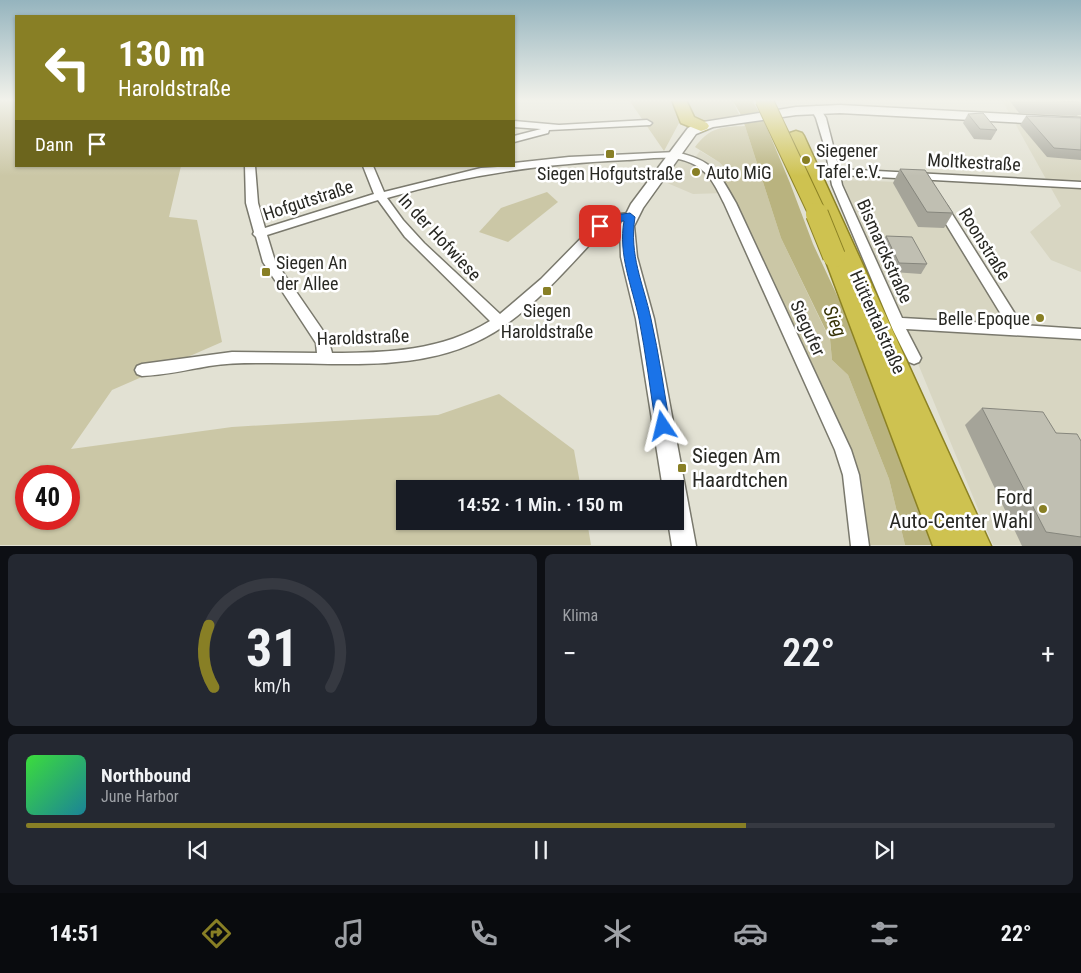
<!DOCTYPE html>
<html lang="de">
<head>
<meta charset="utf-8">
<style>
  body { margin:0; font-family:"Roboto Condensed",sans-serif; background:#242831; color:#f1f3f6; height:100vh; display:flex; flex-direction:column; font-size:19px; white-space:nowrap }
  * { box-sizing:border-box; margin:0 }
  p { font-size:16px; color:#9ea1a6 }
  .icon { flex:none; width:28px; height:28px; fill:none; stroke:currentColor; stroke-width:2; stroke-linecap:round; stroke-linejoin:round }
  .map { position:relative; height:546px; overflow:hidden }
  .side { display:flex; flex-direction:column; gap:8px; padding:8px; background:#0d0f14; flex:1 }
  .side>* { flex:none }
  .hud { position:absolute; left:15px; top:15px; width:500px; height:152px; border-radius:0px; box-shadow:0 1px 4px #0004; background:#887f25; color:#fff; overflow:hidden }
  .speed { position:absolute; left:15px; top:465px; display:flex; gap:10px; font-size:25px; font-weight:700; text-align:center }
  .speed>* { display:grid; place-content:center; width:65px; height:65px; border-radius:50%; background:#171b24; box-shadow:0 1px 4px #0004; line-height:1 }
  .speed .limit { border:8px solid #d22; background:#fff; color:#111 }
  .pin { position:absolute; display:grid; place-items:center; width:42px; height:42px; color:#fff; margin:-21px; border-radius:10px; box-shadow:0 2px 8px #0006 }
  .me { position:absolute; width:55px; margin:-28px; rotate:350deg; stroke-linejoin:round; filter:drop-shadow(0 0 4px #0008) }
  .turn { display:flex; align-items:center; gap:18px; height:105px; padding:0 20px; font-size:22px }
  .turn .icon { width:65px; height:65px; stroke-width:2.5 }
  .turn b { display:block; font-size:35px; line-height:42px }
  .then { display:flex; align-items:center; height:48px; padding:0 20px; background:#0003; gap:10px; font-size:19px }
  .big { font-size:38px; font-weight:600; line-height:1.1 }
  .side .card { flex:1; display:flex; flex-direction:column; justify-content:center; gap:8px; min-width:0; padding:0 18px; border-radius:8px; background:#242831 }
  .side .dial { align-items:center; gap:0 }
  .dial svg { height:130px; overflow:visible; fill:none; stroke:#363941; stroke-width:7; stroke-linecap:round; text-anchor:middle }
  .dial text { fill:#f1f3f6; stroke:none }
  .song { display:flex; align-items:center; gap:15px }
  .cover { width:60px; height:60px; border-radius:8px; background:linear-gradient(135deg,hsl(120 70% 55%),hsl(190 70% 35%)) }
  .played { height:5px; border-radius:2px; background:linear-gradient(90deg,#887f25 70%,#363941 70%) }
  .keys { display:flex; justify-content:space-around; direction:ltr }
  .heat { display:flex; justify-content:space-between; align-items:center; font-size:28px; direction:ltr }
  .side .tiles { flex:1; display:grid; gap:8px; grid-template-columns:1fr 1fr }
  .card:last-child { grid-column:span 2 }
  .trip { position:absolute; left:396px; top:480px; width:288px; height:50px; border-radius:0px; background:#171b24; box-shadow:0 1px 4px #0004; font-weight:600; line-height:50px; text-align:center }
  .tab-bar { display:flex; height:80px; justify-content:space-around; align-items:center; background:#090b0e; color:#9ea1a6 }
  .tab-bar .icon { width:35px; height:35px }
  .tab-bar .selected { color:#887f25 }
  .tab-bar b { font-size:22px; color:#f1f3f6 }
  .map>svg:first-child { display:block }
  .built { fill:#d8d6c2 }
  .green { fill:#cbc7a6; fill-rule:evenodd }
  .water { fill:#b9b37f }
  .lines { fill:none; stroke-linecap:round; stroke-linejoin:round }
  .minor-casing { stroke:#7a796d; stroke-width:3 }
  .tertiary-casing { stroke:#7a796d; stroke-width:3 }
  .trunk-casing { stroke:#8c8224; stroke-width:3 }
  .minor { fill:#fff; fill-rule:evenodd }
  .tertiary { fill:#fff; fill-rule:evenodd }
  .trunk { fill:#cec250; fill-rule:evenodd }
  .trunk-bridge-far1-casing { stroke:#8c8224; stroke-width:19; stroke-linecap:butt }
  .trunk-bridge-casing { stroke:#8c8224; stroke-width:24; stroke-linecap:butt }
  .trunk-bridge-far1 { stroke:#cec250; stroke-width:17 }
  .trunk-bridge { stroke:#cec250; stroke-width:22 }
  .wall { fill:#a5a499 }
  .building { fill:#c0bfb2; stroke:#86867d }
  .route { fill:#1a73e8; stroke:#114b97 }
  .poi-dot { fill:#887f25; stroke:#fff; stroke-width:2 }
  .labels { text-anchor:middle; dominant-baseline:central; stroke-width:5; stroke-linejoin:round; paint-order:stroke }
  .poi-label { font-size:18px; fill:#282823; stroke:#fff; text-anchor:start }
  .street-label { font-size:18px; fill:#282823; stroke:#fff }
  .water-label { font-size:19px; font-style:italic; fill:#363205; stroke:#fff }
  .near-poi-label { font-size:21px; fill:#282823; stroke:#fff; text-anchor:start }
</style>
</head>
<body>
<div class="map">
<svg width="1081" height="546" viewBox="0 0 1081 546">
  <rect width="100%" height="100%" fill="#e2e1d3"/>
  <g class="built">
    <path d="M1002 100H1081V272L1051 260 1030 232 1061 206Z"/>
    <path d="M700 151 719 162 732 175 724 193 693 194 658 179 676 155 693 160Z"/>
    <path d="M842 180 929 183 1018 327 1081 336V545H993Z"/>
  </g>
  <g class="green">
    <path d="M0 100H16V166H181L169 217 197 220 222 342 112 390 71 449 232 427 438 415 499 394 574 450 581 489H405V521H587L591 545H0ZM26 476H69V519H26Z"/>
    <path d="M629 100H732L743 122 679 123 664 151Z"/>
    <path d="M745 126 781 238 830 340 832 360 848 375 889 479 905 545H860L851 475 716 178 732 175 719 162 695 147C710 127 721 127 745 126Z"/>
    <path d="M547 192 558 202 508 242 479 232 501 208Z"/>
  </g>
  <path class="water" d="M732 100H752L764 121 790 183 813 244 895 419 932 545H905L889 479 848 375 832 360 830 339 781 238 745 126 740 113Z"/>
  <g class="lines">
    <defs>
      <g id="minor">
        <path d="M816 106 819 107 826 118 839 169 1081 182V188L840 175 842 185 902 318 1007 324 935 206 941 203 947 206 1022 325 1081 329V339L906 329 921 358 919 362 914 364 909 362 893 330 832 185 825 148 816 118 811 109Z"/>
        <path d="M647 120 652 123 650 125 549 130 548 133 514 142V136L541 129 514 127V121L559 125Z"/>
        <path d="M676 152C713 161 718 171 736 203L851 450 859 475 869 546H851L843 475 835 450 724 203C716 187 709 171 691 163 672 154 648 159 627 160 543 164 468 174 387 198L403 220 424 243 500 314 541 279 596 223 611 215 630 213 636 217 630 221 614 222 604 229C573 262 542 299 504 326 432 376 344 362 262 363 244 363 227 363 209 366 187 370 165 375 142 376L137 374 135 370 137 366 142 364 232 352 317 353 316 343 263 262 256 237 253 234 254 232 246 203 245 166H255L258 203 265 228 374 194 363 166H373L384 192 481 168 514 166V163L569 157ZM378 200 405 237 490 321C442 351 387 353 332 353L328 338 275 261 267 235Z"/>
      </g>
      <path id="tertiary" d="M840 105 1081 118V126L840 113 796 115 713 127 696 134 643 208 634 226 637 257 654 319 696 546H672L668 521H675V489H663L636 319 621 257 620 226 631 204 688 128 697 123 796 107Z"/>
      <g id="trunk">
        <path d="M672 100H686L694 117 707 123 709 126 707 129 701 131 681 123Z"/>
        <path d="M796 131 802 133 804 136 991 546H933L824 256 827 251 836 249 788 136 790 133Z"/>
      </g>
    </defs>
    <use href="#minor" class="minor-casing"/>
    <use href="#tertiary" class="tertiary-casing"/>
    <use href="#trunk" class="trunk-casing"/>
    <use href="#minor" class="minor"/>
    <use href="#tertiary" class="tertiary"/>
    <use href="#trunk" class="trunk"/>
    <defs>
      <path id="trunk-bridge-far1" d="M764 100 818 215"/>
      <path id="trunk-bridge" d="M817 214 834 256"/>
    </defs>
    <use href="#trunk-bridge-far1" class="trunk-bridge-far1-casing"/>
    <use href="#trunk-bridge" class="trunk-bridge-casing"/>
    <use href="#trunk-bridge-far1" class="trunk-bridge-far1"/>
    <use href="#trunk-bridge" class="trunk-bridge"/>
  </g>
  <g class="wall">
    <path d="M1009 100H1081V115H1078L1077 116 1019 113Z"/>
    <path d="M968 114 997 130 991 140 974 139 963 123Z"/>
    <path d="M1026 116 1081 118V160L1047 157 1020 125Z"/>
    <path d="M900 169 953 213 944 228 918 227 893 183Z"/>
    <path d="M886 236 927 264 921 274 893 272 880 245Z"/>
    <path d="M982 408 1081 441V546H1022L965 425Z"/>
  </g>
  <g class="building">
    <path d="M1037 100H1081V102Z"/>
    <path d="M983 113 997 130 980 129 968 114Z"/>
    <path d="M1026 116 1081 118V150L1054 148Z"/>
    <path d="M900 169 925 170 953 213 927 212Z"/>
    <path d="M886 236 912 237 927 264 899 263Z"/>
    <path d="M982 408 1043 412 1056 433 1077 434 1081 441V537L1046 532Z"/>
  </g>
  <linearGradient id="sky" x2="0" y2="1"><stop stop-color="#95b4be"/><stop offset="0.57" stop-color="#f2f2eb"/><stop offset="1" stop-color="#f2f2eb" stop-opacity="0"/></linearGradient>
  <rect width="1081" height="176" fill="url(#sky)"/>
  <path class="route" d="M630 213 635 217C629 256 643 282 651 319 659 354 664 390 670 426L668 430 663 432 658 430 656 426C650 390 646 354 639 319 632 286 618 255 624 221L613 222 600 230 595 226 607 216Z"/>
  <g class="poi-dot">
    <rect x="605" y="149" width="10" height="10" rx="2.5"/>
    <circle cx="806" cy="160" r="5"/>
    <circle cx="696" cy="172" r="5"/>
    <rect x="261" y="267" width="10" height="10" rx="2.5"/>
    <rect x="542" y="286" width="10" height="10" rx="2.5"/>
    <circle cx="1040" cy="318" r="5"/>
    <rect x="677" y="463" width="10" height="10" rx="2.5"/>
    <circle cx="1043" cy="509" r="5"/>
  </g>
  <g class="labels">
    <g class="poi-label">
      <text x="816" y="150">Siegener<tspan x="816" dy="21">Tafel e.V.</tspan></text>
      <text x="706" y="172">Auto MiG</text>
      <text x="610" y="173" text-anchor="middle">Siegen Hofgutstraße</text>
      <text x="276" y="262">Siegen An<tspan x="276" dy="21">der Allee</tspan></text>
      <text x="547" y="310" text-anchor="middle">Siegen<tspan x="547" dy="21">Haroldstraße</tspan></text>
      <text x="1030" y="318" text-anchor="end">Belle Epoque</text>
    </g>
    <g class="street-label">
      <text transform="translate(974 162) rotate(3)">Moltkestraße</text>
      <text transform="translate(308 200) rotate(-18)">Hofgutstraße</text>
      <text transform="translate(440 237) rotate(47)">In der Hofwiese</text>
      <text transform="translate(985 244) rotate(58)">Roonstraße</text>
      <text transform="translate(885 251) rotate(66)">Bismarckstraße</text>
      <text transform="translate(878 322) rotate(66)">Hüttentalstraße</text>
      <text transform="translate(808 328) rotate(65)">Siegufer</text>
      <text transform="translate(363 337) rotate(-2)">Haroldstraße</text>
    </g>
    <g class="water-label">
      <text transform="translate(835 321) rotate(68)">Sieg</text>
    </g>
    <g class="near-poi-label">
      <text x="692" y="456">Siegen Am<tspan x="692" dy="24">Haardtchen</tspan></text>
      <text x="1033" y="497" text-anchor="end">Ford<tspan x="1033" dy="24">Auto-Center Wahl</tspan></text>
    </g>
  </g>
</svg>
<div class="speed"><div class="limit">40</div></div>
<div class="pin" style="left:600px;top:226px;background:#d93025"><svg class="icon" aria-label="arrive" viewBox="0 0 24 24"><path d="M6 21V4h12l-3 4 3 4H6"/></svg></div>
<svg class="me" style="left:663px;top:426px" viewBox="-20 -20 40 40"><path d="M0-17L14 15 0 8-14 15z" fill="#1a73e8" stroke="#fff" stroke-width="4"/></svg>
<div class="trip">14:52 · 1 Min. · 150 m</div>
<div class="hud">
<div class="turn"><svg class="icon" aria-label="left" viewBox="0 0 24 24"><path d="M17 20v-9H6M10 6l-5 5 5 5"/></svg><div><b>130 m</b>Haroldstraße</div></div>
<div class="then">Dann<svg class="icon" aria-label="arrive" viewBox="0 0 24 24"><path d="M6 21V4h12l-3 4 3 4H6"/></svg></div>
</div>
</div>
<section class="side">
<div class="tiles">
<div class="card dial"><svg viewBox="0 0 100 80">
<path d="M14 69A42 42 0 1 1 86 69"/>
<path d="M14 69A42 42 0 0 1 11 31" stroke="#887f25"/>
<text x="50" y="56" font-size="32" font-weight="700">31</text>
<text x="50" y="72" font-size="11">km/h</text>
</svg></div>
<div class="card"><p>Klima</p>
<div class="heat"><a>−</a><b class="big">22°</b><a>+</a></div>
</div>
<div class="card">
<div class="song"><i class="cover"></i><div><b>Northbound</b><p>June Harbor</p></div></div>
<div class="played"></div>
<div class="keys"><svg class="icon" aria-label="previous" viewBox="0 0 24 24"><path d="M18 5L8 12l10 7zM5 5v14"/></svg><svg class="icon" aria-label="pause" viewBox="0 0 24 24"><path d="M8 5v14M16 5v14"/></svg><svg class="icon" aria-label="next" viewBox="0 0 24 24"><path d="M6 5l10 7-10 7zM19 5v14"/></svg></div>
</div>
</div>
</section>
<nav class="tab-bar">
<b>14:51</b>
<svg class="icon selected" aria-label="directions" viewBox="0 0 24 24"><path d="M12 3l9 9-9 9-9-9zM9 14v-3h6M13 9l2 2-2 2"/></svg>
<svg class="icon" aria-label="music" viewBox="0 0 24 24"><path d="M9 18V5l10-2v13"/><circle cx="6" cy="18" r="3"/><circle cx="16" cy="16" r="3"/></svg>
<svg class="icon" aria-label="phone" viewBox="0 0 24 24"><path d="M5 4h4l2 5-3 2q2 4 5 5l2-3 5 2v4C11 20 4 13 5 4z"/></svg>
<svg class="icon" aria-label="climate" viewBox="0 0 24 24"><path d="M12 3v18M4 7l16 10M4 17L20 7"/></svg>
<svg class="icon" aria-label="car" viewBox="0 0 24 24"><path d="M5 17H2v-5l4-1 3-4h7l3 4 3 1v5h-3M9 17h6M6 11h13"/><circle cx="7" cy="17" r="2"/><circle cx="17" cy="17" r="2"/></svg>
<svg class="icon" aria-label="filters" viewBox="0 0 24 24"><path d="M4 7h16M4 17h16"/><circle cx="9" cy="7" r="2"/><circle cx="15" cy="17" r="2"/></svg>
<b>22°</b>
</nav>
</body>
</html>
